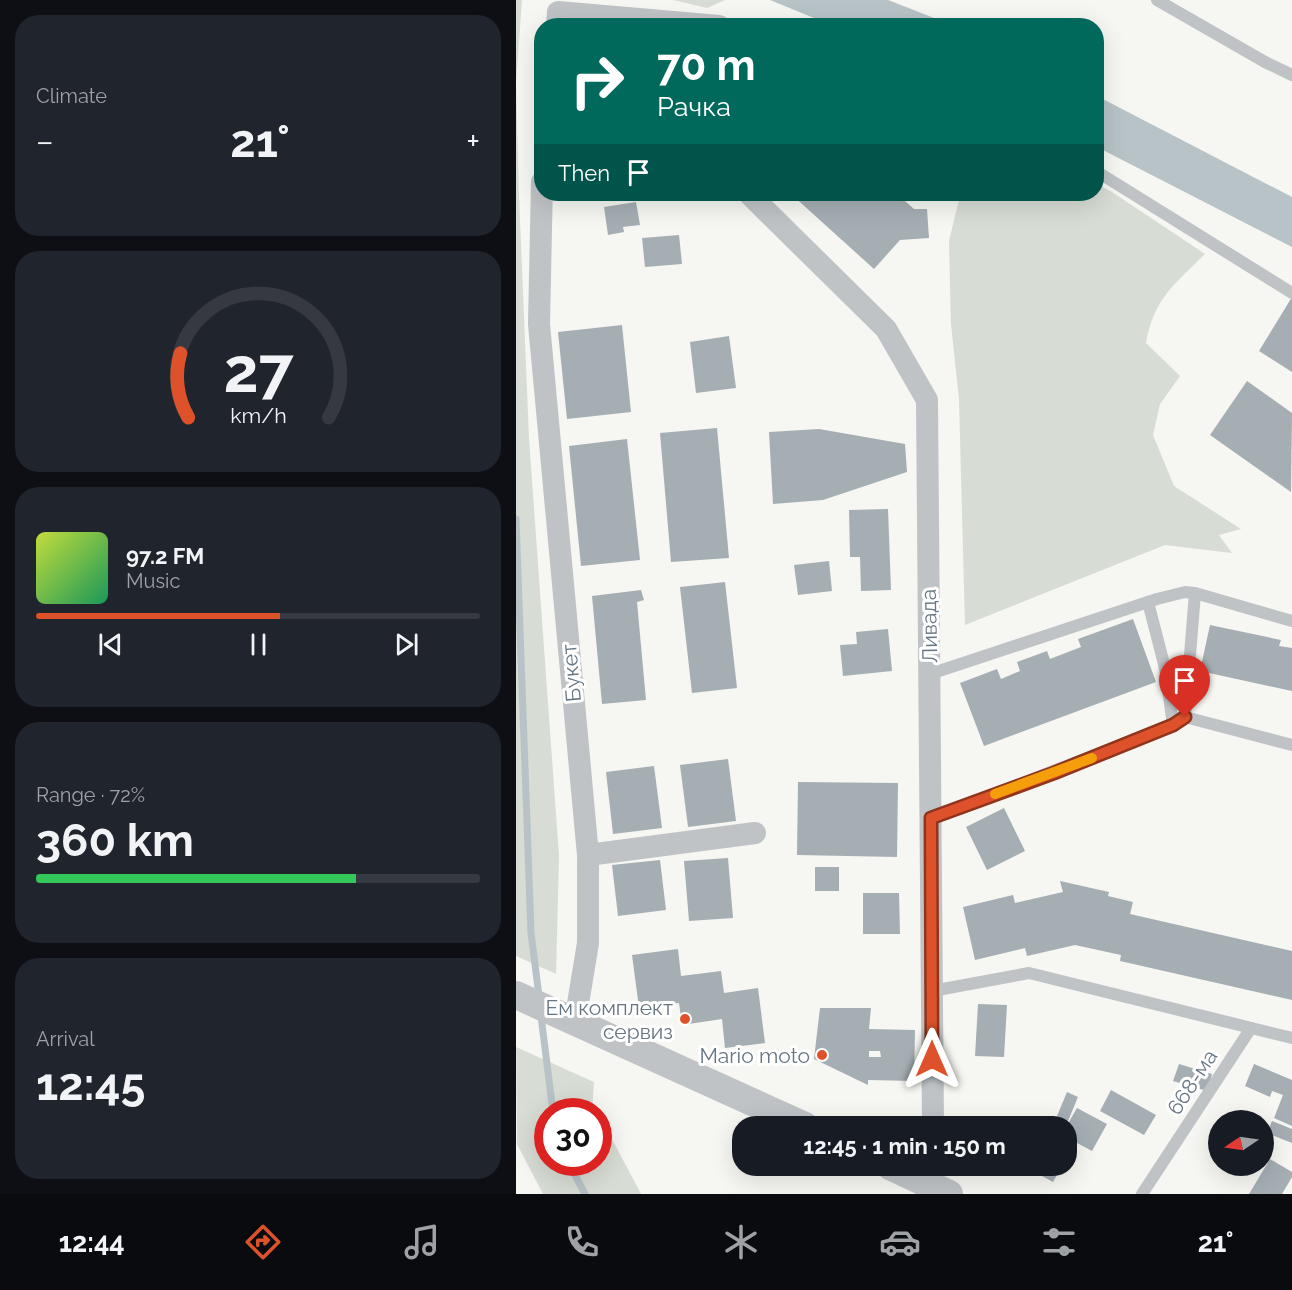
<!DOCTYPE html>
<html lang="en">
<head>
<meta charset="utf-8">
<style>
  body { margin:0; font-family:Raleway,sans-serif; background:#20242c; color:#f1f3f6; height:100vh; display:flex; flex-direction:column; font-size:22px; white-space:nowrap }
  * { box-sizing:border-box; margin:0 }
  p { font-size:20px; color:#9ea1a6 }
  .icon { flex:none; width:33px; height:33px; fill:none; stroke:currentColor; stroke-width:2; stroke-linecap:round; stroke-linejoin:round }
  .map { position:relative; flex:1; overflow:hidden }
  .drawer { display:flex; flex-direction:column; gap:15px; padding:15px; background:#0d0f14; width:516px }
  .drawer>* { flex:none }
  .top-card { position:absolute; left:18px; top:18px; width:570px; height:183px; border-radius:24px; box-shadow:0 6px 24px #0002; background:#00695c; color:#fff; overflow:hidden }
  .needle { width:39px; rotate:257deg }
  .fabs { position:absolute; left:692px; top:1110px; display:grid; gap:12px }
  .fabs a { display:grid; place-items:center; width:66px; height:66px; border-radius:50%; background:#171b24; box-shadow:0 6px 24px #0002; font-size:30px }
  .speed { position:absolute; left:18px; top:1098px; display:flex; gap:12px; font-size:30px; font-weight:700; text-align:center }
  .speed>* { display:grid; place-content:center; width:78px; height:78px; border-radius:50%; background:#171b24; box-shadow:0 6px 24px #0002; line-height:1 }
  .speed .limit { border:9px solid #d22; background:#fff; color:#111 }
  .pin { position:absolute; display:grid; place-items:center; width:51px; height:51px; color:#fff; margin:-62px -26px; border-radius:50% 50% 50% 0; rotate:-45deg; box-shadow:0 0 6px #0007 }
  .pin .icon { rotate:45deg }
  .me { position:absolute; width:66px; margin:-33px; rotate:0deg; stroke-linejoin:round; filter:drop-shadow(0 0 4px #0008) }
  .turn { display:flex; align-items:center; gap:21px; height:126px; padding:0 24px; font-size:27px }
  .turn .icon { width:78px; height:78px; stroke-width:2.5 }
  .turn b { display:block; font-size:42px; line-height:51px }
  .then { display:flex; align-items:center; height:57px; padding:0 24px; background:#0003; gap:12px; font-size:22px }
  .big { font-size:45px; font-weight:700; line-height:1.1 }
  .drawer .tile { flex:1; display:flex; flex-direction:column; justify-content:center; gap:9px; min-width:0; padding:0 21px; border-radius:24px; background:#20242c }
  .drawer .dial { align-items:center; gap:0 }
  .dial svg { height:156px; overflow:visible; fill:none; stroke:#363941; stroke-width:7; stroke-linecap:round; text-anchor:middle }
  .dial text { fill:#f1f3f6; stroke:none }
  .song { display:flex; align-items:center; gap:18px }
  .cover { width:72px; height:72px; border-radius:9px; background:linear-gradient(135deg,hsl(70 70% 55%),hsl(150 70% 35%)) }
  .played { height:6px; border-radius:3px; background:linear-gradient(90deg,#dd522b 55%,#363941 55%) }
  .keys { display:flex; justify-content:space-around; direction:ltr }
  .heat { display:flex; justify-content:space-between; align-items:center; font-size:33px; direction:ltr }
  .charge { height:9px; border-radius:4px; background:linear-gradient(90deg,#34c759 72%,#363941 0) }
  .trip { position:absolute; left:216px; top:1116px; width:345px; height:60px; border-radius:24px; background:#171b24; box-shadow:0 6px 24px #0002; font-weight:700; line-height:60px; text-align:center }
  .tab-bar { display:flex; height:96px; justify-content:space-around; align-items:center; background:#090b0e; color:#9ea1a6 }
  .tab-bar .icon { width:42px; height:42px }
  .tab-bar .on { color:#dd522b }
  .tab-bar b { font-size:27px; color:#f1f3f6 }
  main { display:flex; flex:1; min-height:0 }
  .map>svg:first-child { display:block }
  .green { fill:#d7dcd4 }
  .water { fill:#b7c3c7 }
  .lines { fill:none; stroke-linecap:round; stroke-linejoin:round }
  .stream { stroke:#b7c3c7; stroke-width:7 }
  .building { fill:#a5aeb3; fill-rule:evenodd }
  .service { stroke:#bfc3c6; stroke-width:12 }
  .minor { stroke:#bfc3c6; stroke-width:22 }
  .tertiary { stroke:#bfc3c6; stroke-width:28 }
  .route-casing { stroke:#90351c; stroke-width:15 }
  .route { stroke:#dd522b; stroke-width:10 }
  .slow { stroke:#f59e0b; stroke-width:10 }
  .poi-dot { fill:#dd522b; stroke:#fff; stroke-width:2 }
  .labels { text-anchor:middle; dominant-baseline:central; stroke-width:6; stroke-linejoin:round; paint-order:stroke }
  .street-label { font-size:21px; fill:#667682; stroke:#fff }
  .poi-label { font-size:21px; fill:#667682; stroke:#fff; text-anchor:end }
</style>
</head>
<body>
<main>
<section class="drawer">
<div class="tile"><p>Climate</p>
<div class="heat"><a>−</a><b class="big">21°</b><a>+</a></div>
</div>
<div class="tile dial"><svg viewBox="0 0 100 80">
<path d="M14 69A42 42 0 1 1 86 69"/>
<path d="M14 69A42 42 0 0 1 10 36" stroke="#dd522b"/>
<text x="50" y="56" font-size="32" font-weight="700">27</text>
<text x="50" y="72" font-size="11">km/h</text>
</svg></div>
<div class="tile">
<div class="song"><i class="cover"></i><div><b>97.2 FM</b><p>Music</p></div></div>
<div class="played"></div>
<div class="keys"><svg class="icon" aria-label="previous" viewBox="0 0 24 24"><path d="M18 5L8 12l10 7zM5 5v14"/></svg><svg class="icon" aria-label="pause" viewBox="0 0 24 24"><path d="M8 5v14M16 5v14"/></svg><svg class="icon" aria-label="next" viewBox="0 0 24 24"><path d="M6 5l10 7-10 7zM19 5v14"/></svg></div>
</div>
<div class="tile"><p>Range · 72%</p><b class="big">360 km</b><div class="charge"></div></div>
<div class="tile"><p>Arrival</p><b class="big">12:45</b></div>
</section>
<div class="map">
<svg width="776" height="1194" viewBox="0 0 776 1194">
  <rect width="100%" height="100%" fill="#f6f6f2"/>
  <g class="green">
    <path d="M0 0H6L0 83 3 195 13 439 43 856 40 974 0 956Z"/>
    <path d="M157 0H209L191 8Z"/>
    <path d="M581 184 596 192 689 254C658 285 638 298 630 343L664 376 644 404 637 435 658 486 725 529 703 535 716 553 649 545 449 625 443 399 435 324 433 241 444 196 446 194H580Z"/>
    <path d="M0 1047 78 1082 76 1111 32 1112V1162H82L83 1124H88L125 1194H27L1 1144Z"/>
  </g>
  <g class="water">
    <path d="M254 0H372L436 25H315Z"/>
    <path d="M581 96 776 197V247L581 147Z"/>
  </g>
  <g class="lines">
    <g class="stream">
      <path d="M0 519 15 933 23 996"/>
      <path d="M25 1016 37 1112"/>
      <path d="M52 1162 69 1194"/>
    </g>
  </g>
  <g class="building">
    <path d="M275 194H381L398 209H411L413 238 384 240 358 269Z"/>
    <path d="M120 202 124 225 107 227 108 232 92 235 88 207Z"/>
    <path d="M163 235 166 264 129 267 126 238Z"/>
    <path d="M776 297V372L743 351Z"/>
    <path d="M106 325 115 412 51 419 42 332Z"/>
    <path d="M213 336 220 388 180 393 174 342Z"/>
    <path d="M731 381 776 413 775 492 694 435Z"/>
    <path d="M201 428 213 558 155 562 144 433Z"/>
    <path d="M303 429 389 444 391 472 307 500 257 504 253 432Z"/>
    <path d="M111 439 124 560 65 566 53 446Z"/>
    <path d="M372 509 375 590 345 591 344 557H334L333 510Z"/>
    <path d="M313 561 316 591 282 595 278 565Z"/>
    <path d="M209 582 221 688 176 693 164 587Z"/>
    <path d="M125 590 128 600 121 602 130 700 86 704 76 596Z"/>
    <path d="M617 619 640 682 468 746 444 683 481 669 485 679 504 671 501 662 531 651 534 659 565 647 562 639Z"/>
    <path d="M694 625 765 640 763 646 776 648V691L684 671Z"/>
    <path d="M372 629 376 671 327 676 324 645 341 644 340 632Z"/>
    <path d="M212 759 220 821 172 827 164 765Z"/>
    <path d="M138 766 146 828 97 834 90 772Z"/>
    <path d="M282 782 382 783 381 857 281 855Z"/>
    <path d="M488 808 509 851 471 870 450 827Z"/>
    <path d="M212 858 217 918 173 921 168 861Z"/>
    <path d="M144 860 150 910 102 916 96 865Z"/>
    <rect x="299" y="867" width="24" height="24"/>
    <path d="M544 881 593 892 592 896 617 902 614 914 776 951V1000L604 961 605 955 559 945 511 956 509 948 459 960 447 907 497 895 499 903 547 892Z"/>
    <path d="M347 893H383L384 934H347Z"/>
    <path d="M162 949 165 976 205 971 208 993 242 988 249 1043 209 1048 206 1019 166 1025 163 1003 123 1008 116 955Z"/>
    <path d="M462 1004 491 1005 488 1057 459 1056Z"/>
    <path d="M304 1008H355L353 1029 399 1030 398 1081 352 1080V1085L298 1059ZM353 1051H364L365 1057H353Z"/>
    <path d="M663 1064 696 1074 691 1091 657 1081Z"/>
    <path d="M738 1064 776 1080V1126L758 1118 767 1095 756 1091 754 1097 729 1086Z"/>
    <path d="M595 1090 640 1115 628 1135 584 1111Z"/>
    <path d="M551 1092 562 1097 552 1121 541 1116Z"/>
    <path d="M561 1108 591 1124 576 1151 550 1137V1127Z"/>
    <path d="M756 1121 776 1129V1143L751 1133Z"/>
    <path d="M754 1159 776 1172V1177L766 1194H733Z"/>
    <path d="M529 1166H546L537 1182 524 1175Z"/>
  </g>
  <g class="lines">
    <g class="service">
      <path d="M641 0 749 62 776 75"/>
      <path d="M580 171 776 293"/>
      <path d="M632 602 649 668 657 725"/>
      <path d="M414 674 641 599 669 592 679 593 776 621"/>
      <path d="M669 717 679 593"/>
      <path d="M415 818 657 725 669 717 776 745"/>
      <path d="M416 991 513 973 776 1038"/>
      <path d="M626 1194 735 1028"/>
    </g>
    <g class="minor">
      <path d="M41 26 42 12 203 26"/>
      <path d="M26 182 23 324 72 855V943L59 1022"/>
      <path d="M233 194 370 329 411 400 417 1126"/>
      <path d="M72 855 239 833"/>
      <path d="M417 1166V1185"/>
    </g>
    <g class="tertiary">
      <path d="M0 995 289 1126"/>
      <path d="M374 1166 433 1194"/>
    </g>
  </g>
  <g class="lines">
    <defs>
      <path id="route" d="M416 1059 415 818 538 773 657 725 669 717"/>
    </defs>
    <use href="#route" class="route-casing"/>
    <use href="#route" class="route"/>
    <path class="slow" d="M479 794 576 758"/>
  </g>
  <g class="poi-dot">
    <circle cx="169" cy="1019" r="6"/>
    <circle cx="306" cy="1055" r="6"/>
  </g>
  <g class="labels">
    <g class="street-label">
      <text transform="translate(413 626) rotate(-91)">Ливада</text>
      <text transform="translate(55 673) rotate(-95)">Букет</text>
      <text transform="translate(676 1082) rotate(-57)">668-ма</text>
    </g>
    <g class="poi-label">
      <text x="157" y="1007">Ем комплект<tspan x="157" dy="24">сервиз</tspan></text>
      <text x="294" y="1055">Mario moto</text>
    </g>
  </g>
</svg>
<div class="fabs">
<a><svg class="needle" viewBox="-14 -14 28 28"><path d="M0-13l5 13h-10z" fill="#e53935"/><path d="M0 13l5-13h-10z" fill="#9ea1a6"/></svg></a>
</div>
<div class="speed"><div class="limit">30</div></div>
<div class="pin" style="left:669px;top:717px;background:#d93025"><svg class="icon" aria-label="arrive" viewBox="0 0 24 24"><path d="M6 21V4h12l-3 4 3 4H6"/></svg></div>
<svg class="me" style="left:416px;top:1059px" viewBox="-20 -20 40 40"><path d="M0-17L14 15 0 8-14 15z" fill="#dd522b" stroke="#fff" stroke-width="4"/></svg>
<div class="trip">12:45 · 1 min · 150 m</div>
<div class="top-card">
<div class="turn"><svg class="icon" aria-label="right" viewBox="0 0 24 24"><path d="M7 20v-9h11M14 6l5 5-5 5"/></svg><div><b>70 m</b>Рачка</div></div>
<div class="then">Then<svg class="icon" aria-label="arrive" viewBox="0 0 24 24"><path d="M6 21V4h12l-3 4 3 4H6"/></svg></div>
</div>
</div>
</main>
<nav class="tab-bar">
<b>12:44</b>
<svg class="icon on" aria-label="directions" viewBox="0 0 24 24"><path d="M12 3l9 9-9 9-9-9zM9 14v-3h6M13 9l2 2-2 2"/></svg>
<svg class="icon" aria-label="music" viewBox="0 0 24 24"><path d="M9 18V5l10-2v13"/><circle cx="6" cy="18" r="3"/><circle cx="16" cy="16" r="3"/></svg>
<svg class="icon" aria-label="phone" viewBox="0 0 24 24"><path d="M5 4h4l2 5-3 2q2 4 5 5l2-3 5 2v4C11 20 4 13 5 4z"/></svg>
<svg class="icon" aria-label="climate" viewBox="0 0 24 24"><path d="M12 3v18M4 7l16 10M4 17L20 7"/></svg>
<svg class="icon" aria-label="car" viewBox="0 0 24 24"><path d="M5 17H2v-5l4-1 3-4h7l3 4 3 1v5h-3M9 17h6M6 11h13"/><circle cx="7" cy="17" r="2"/><circle cx="17" cy="17" r="2"/></svg>
<svg class="icon" aria-label="filters" viewBox="0 0 24 24"><path d="M4 7h16M4 17h16"/><circle cx="9" cy="7" r="2"/><circle cx="15" cy="17" r="2"/></svg>
<b>21°</b>
</nav>
</body>
</html>
